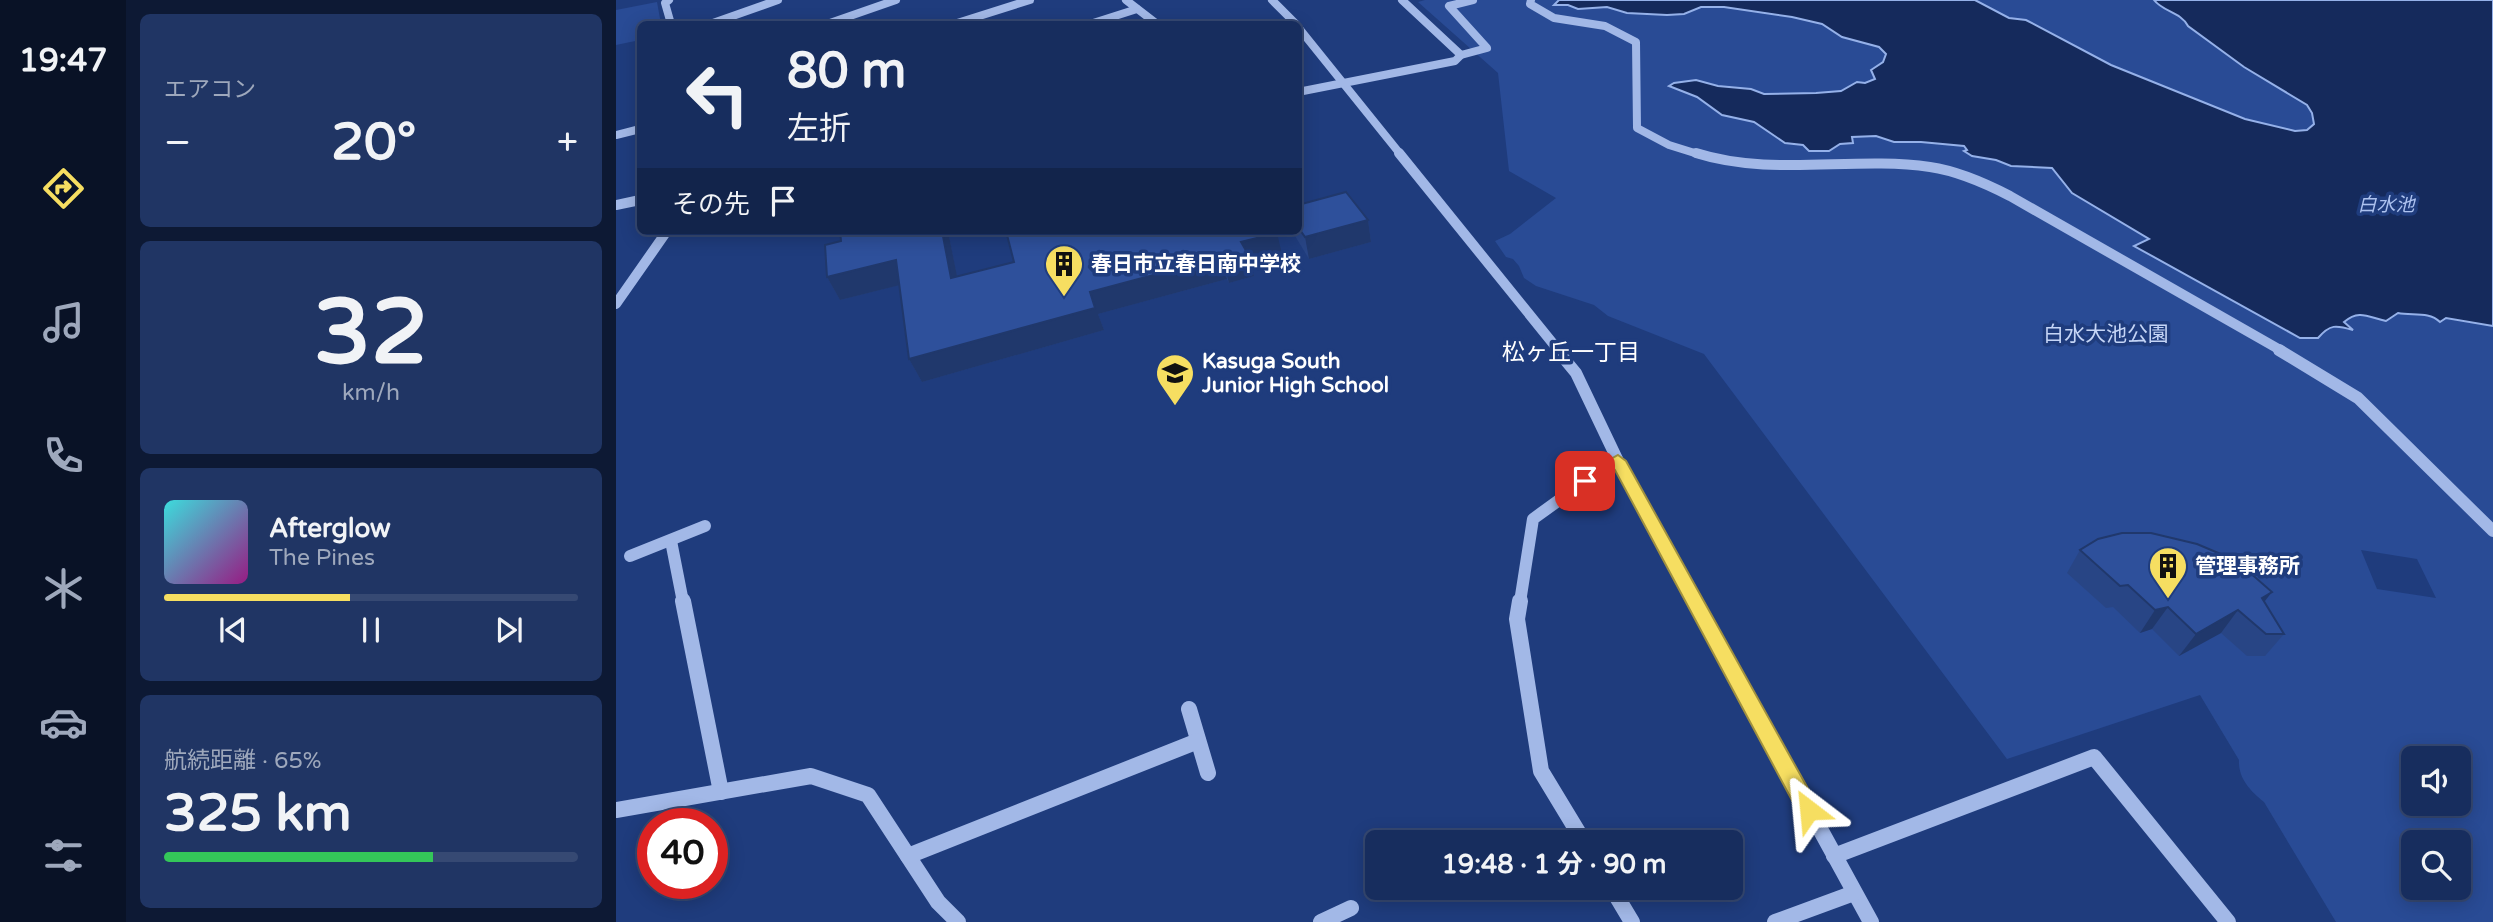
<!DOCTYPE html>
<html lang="ja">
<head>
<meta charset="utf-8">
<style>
  body { margin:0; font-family:"Varela Round","Noto Sans JP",sans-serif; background:#203564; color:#f1f3f6; height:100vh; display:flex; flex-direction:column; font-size:26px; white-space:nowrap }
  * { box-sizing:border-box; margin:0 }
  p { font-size:23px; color:#9ea8bc }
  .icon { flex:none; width:38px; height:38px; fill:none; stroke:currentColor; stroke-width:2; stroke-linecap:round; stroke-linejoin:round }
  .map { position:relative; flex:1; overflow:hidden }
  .sheet { display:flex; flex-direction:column; gap:14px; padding:14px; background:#0d1934; width:490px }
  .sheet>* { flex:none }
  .guide { position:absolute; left:21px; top:21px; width:665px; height:214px; border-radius:10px; box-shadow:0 4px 18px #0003,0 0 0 2px #364973; background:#172d5e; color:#f1f3f6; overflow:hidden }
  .controls { position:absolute; left:1785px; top:746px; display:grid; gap:14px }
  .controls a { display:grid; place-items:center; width:70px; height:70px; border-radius:10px; background:#172d5e; box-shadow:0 4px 18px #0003,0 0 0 2px #364973; font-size:35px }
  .speed { position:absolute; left:21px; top:808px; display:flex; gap:14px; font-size:35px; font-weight:700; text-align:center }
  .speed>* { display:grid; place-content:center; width:91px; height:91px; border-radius:50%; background:#172d5e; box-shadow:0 4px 18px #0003,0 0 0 2px #364973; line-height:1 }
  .speed .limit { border:10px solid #d22; background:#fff; color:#111 }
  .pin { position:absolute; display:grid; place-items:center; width:60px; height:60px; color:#fff; margin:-30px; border-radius:14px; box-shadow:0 4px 10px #0006 }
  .me { position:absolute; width:77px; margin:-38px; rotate:331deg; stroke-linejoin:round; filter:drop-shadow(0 0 5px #0008) }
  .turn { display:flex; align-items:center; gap:24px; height:147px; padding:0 35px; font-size:32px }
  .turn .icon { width:91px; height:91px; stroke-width:2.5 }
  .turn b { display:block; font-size:49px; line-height:60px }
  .then { display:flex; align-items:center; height:66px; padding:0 35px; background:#0003; gap:14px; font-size:26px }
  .big { font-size:52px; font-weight:700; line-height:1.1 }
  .sheet .tile { flex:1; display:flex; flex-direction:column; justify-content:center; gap:10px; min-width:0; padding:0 24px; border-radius:10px; background:#203564 }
  .sheet .dial { align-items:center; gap:0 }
  .dial b { font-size:91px; line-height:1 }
  .song { display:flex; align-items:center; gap:21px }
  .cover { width:84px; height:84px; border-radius:10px; background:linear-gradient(135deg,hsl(180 70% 55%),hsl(310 70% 35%)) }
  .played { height:7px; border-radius:4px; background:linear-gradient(90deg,#f6de61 45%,#364973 45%) }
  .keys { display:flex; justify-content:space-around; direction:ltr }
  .heat { display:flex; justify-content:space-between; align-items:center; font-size:38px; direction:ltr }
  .charge { height:10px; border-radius:5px; background:linear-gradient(90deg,#34c759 65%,#364973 0) }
  .trip { position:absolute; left:749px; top:830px; width:378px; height:70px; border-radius:10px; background:#172d5e; box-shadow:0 4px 18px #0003,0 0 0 2px #364973; font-weight:700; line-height:70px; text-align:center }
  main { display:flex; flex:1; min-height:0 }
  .menu { display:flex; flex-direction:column; width:126px; justify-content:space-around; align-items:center; background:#091226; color:#9ea8bc }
  .menu .icon { width:49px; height:49px }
  .menu .active { color:#f6de61 }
  .menu b { font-size:32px; color:#f1f3f6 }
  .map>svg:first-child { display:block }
  .green { fill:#294b95; fill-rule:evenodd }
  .water { fill:#152a5c; stroke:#95b1e9; stroke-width:2 }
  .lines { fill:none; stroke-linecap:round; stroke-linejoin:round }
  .minor-far3 { stroke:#a2b8e7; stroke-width:8 }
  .minor-far2 { stroke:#a2b8e7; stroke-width:10 }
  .minor-far1 { stroke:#a2b8e7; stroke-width:12 }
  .minor { stroke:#a2b8e7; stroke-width:16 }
  .wall { fill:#284585 }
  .shaded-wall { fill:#20386c }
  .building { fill:#2e509b; stroke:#20386c; stroke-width:2 }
  .route { fill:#f6de61; stroke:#a0903f; stroke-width:2 }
  .labels { text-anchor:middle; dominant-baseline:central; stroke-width:7; stroke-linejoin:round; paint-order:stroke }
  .far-water-label { font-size:19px; font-style:italic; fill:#adc2ef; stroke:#1f3c7d }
  .poi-label { font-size:21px; font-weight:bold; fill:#fff; stroke:#1f3c7d; text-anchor:start }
  .park-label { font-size:21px; fill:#c5d5f6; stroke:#1f3c7d }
  .neighbourhood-label { font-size:23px; fill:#fff; stroke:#1f3c7d }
</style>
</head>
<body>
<main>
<nav class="menu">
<b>19:47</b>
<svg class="icon active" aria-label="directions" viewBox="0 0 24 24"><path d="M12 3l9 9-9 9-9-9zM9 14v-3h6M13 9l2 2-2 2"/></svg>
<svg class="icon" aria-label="music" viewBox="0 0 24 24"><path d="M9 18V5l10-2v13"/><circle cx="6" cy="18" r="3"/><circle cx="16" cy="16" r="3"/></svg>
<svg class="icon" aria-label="phone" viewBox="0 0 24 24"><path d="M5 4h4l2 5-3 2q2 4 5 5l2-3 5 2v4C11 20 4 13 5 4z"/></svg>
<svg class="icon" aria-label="climate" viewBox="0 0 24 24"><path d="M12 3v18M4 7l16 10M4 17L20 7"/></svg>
<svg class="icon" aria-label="car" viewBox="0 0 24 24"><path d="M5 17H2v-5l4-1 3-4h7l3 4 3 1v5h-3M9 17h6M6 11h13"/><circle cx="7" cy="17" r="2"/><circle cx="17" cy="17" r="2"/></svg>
<svg class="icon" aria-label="filters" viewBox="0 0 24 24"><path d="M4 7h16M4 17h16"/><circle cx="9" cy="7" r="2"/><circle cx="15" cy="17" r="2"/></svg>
</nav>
<section class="sheet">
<div class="tile"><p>エアコン</p>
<div class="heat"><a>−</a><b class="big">20°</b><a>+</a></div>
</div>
<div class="tile dial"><b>32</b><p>km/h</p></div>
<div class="tile">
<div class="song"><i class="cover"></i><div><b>Afterglow</b><p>The Pines</p></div></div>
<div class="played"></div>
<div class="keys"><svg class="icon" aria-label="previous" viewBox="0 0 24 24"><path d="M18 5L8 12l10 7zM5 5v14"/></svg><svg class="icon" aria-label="pause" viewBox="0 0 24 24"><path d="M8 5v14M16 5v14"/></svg><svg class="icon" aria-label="next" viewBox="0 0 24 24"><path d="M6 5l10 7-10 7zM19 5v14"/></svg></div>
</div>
<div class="tile"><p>航続距離 · 65%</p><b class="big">325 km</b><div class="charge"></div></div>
</section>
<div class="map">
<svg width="1877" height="922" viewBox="0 0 1877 922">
  <rect width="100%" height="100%" fill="#1f3c7d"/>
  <g class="green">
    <path d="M809 0H1877V922H1720L1648 802C1634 791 1622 778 1623 760L1584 695 1391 759 1088 354 992 316 978 305 920 286 908 278 903 266 897 259 890 257 879 241 894 234 940 198 893 171 882 73 802 2ZM1745 550 1801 559 1820 598 1761 589ZM1797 758H1843V803H1797ZM1797 842H1843V887H1797Z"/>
    <path d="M41 2 45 24H24V40L0 45V10Z"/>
  </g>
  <path class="water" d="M943 0H1359L1393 18 1410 20 1495 65 1629 119 1679 131 1691 130 1698 124 1696 113 1691 105 1628 67 1572 26C1565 12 1547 12 1538 0H1877V326L1830 318 1824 322C1813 311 1796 316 1782 313L1770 321C1752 317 1743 309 1728 322L1737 330C1720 325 1714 324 1702 338H1684L1518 246 1533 239 1456 193 1436 168 1395 166 1380 160 1356 156 1348 151 1351 150 1348 146 1305 142H1278L1260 136 1236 137 1237 143 1224 144 1213 151H1193L1187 145 1169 143 1138 122 1106 115 1081 97 1053 86 1058 83 1080 80 1102 86 1135 89 1148 94 1200 93 1225 91 1241 82 1249 83 1259 79 1255 70 1267 62 1270 54 1263 47 1226 37 1206 24 1176 17 1108 7H1085L1068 14 1051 15 1011 13 991 7 962 9 952 5H938Z"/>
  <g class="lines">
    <g class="minor-far3">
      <path d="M53 0 49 3 55 24"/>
      <path d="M510 0 541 24"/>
      <path d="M656 0 680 24"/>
      <path d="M915 0 914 4 938 18 989 26 1020 42 1021 128 1053 145 1085 155"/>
      <path d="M94 24 162 0"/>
      <path d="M211 24 280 0"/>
      <path d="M338 24 414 0"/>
      <path d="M474 24 521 9"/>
      <path d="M682 27 785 155"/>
      <path d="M845 55 871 48 833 6 857 0"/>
      <path d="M682 92 839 61 845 55 786 0"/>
      <path d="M0 135 24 129"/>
    </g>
    <g class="minor-far2">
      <path d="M783 153 943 351"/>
      <path d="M1080 153C1155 177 1237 156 1314 167 1342 171 1369 183 1394 196L1666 351"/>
      <path d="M0 205 24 200"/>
      <path d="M0 304 51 231"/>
    </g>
    <g class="minor-far1">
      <path d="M941 350 960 373 1002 461 1080 602"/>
      <path d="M1663 350 1742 398 1877 531"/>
      <path d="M55 541 67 602"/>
      <path d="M14 556 89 526"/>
      <path d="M904 602 917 519 986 469 1002 461"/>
    </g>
    <g class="minor">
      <path d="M67 601 105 792"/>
      <path d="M904 601 901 619 925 771 968 842"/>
      <path d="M1079 601 1255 922"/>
      <path d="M573 709 592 773"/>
      <path d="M0 810 195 776 252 795 322 902 342 922"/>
      <path d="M292 856 582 741"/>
      <path d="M1218 856 1478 757 1612 922"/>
      <path d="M995 887 1016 922"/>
      <path d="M705 922 735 908"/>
      <path d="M1159 922 1238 893"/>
    </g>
  </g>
  <g class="wall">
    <path d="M682 205 752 220 755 242 693 259 676 231H682Z"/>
    <path d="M224 231H332L341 277 398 262 666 254 634 263 638 276 613 283 611 279 482 314 488 330 306 382 293 359 283 285 224 300 211 277 225 241Z"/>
    <path d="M1464 550 1648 602 1668 634 1649 656H1631L1605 633 1563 656 1536 629 1524 633 1497 607 1490 608 1451 573Z"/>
  </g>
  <g class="shaded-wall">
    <path d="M752 220 755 242 693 259 689 237Z"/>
    <path d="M326 231H332L346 301 335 278Z"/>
    <path d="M661 233 666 254 634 263 638 276 613 283 607 261 625 242Z"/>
    <path d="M605 257 611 279 482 314 488 330 306 382 293 359 474 292Z"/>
    <path d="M280 260 292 283 224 300 211 277Z"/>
    <path d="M1656 592 1638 615 1646 598Z"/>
    <path d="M1552 607 1536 629 1524 633 1539 610Z"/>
    <path d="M1622 610 1605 633 1563 656 1580 634Z"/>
  </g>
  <g class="building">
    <path d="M730 192 752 220 689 237 682 227V205Z"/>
    <path d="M224 231H326L335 278 398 262 390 231H660L661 233 625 242 632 254 607 261 605 257 474 292 479 308 293 359 280 260 211 277 209 245 225 241Z"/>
    <path d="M1506 533H1535L1581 544 1607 555 1632 571 1656 592 1646 598 1668 634H1650L1622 610 1580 634 1552 607 1539 610 1512 585 1504 586 1464 550 1482 539Z"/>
  </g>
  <path class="route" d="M1002 455 1010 461 1200 803 1203 810 1200 817 1193 820 1185 817 999 470 969 487 961 481 963 477Z"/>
  <defs>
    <symbol id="building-pin" viewBox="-11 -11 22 30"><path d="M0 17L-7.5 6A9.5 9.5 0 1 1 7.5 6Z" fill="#f6de61" stroke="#1f3c7d"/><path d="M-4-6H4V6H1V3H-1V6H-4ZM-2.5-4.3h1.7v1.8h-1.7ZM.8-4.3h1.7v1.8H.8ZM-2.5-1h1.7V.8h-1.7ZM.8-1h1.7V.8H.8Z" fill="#111"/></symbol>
    <symbol id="school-pin" viewBox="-11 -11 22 30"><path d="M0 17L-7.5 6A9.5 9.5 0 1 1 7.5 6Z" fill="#f6de61" stroke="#1f3c7d"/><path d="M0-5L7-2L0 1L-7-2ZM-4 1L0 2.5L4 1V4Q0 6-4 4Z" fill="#111"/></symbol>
  </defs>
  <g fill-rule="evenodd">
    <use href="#building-pin" x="426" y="242" width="44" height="60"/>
    <use href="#school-pin" x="537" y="351" width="44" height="60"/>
    <use href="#building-pin" x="1530" y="544" width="44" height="60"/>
  </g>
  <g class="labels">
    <g class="far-water-label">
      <text x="1770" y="205">白水池</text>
    </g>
    <g class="poi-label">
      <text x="475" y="264">春日市立春日南中学校</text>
      <text x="586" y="361">Kasuga South<tspan x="586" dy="24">Junior High School</tspan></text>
      <text x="1579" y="566">管理事務所</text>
    </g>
    <g class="park-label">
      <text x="1490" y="334">白水大池公園</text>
    </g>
    <g class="neighbourhood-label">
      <text x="955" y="353">松ヶ丘一丁目</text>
    </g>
  </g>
</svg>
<div class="controls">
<a><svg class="icon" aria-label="sound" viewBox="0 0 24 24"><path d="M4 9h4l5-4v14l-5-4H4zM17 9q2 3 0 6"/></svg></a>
<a><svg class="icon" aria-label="search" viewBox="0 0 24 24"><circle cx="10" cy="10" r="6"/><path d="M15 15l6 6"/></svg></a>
</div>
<div class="speed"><div class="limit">40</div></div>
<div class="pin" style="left:969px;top:481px;background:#d93025"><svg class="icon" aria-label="arrive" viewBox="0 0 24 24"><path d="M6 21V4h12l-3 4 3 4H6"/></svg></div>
<svg class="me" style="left:1193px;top:810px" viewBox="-20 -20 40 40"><path d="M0-17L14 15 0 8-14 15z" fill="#f6de61" stroke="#fff" stroke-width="4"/></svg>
<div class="trip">19:48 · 1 分 · 90 m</div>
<div class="guide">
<div class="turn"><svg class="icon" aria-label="left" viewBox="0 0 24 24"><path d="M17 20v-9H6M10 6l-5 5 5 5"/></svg><div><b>80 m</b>左折</div></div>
<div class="then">その先<svg class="icon" aria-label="arrive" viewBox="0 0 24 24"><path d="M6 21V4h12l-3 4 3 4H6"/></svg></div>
</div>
</div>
</main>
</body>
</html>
